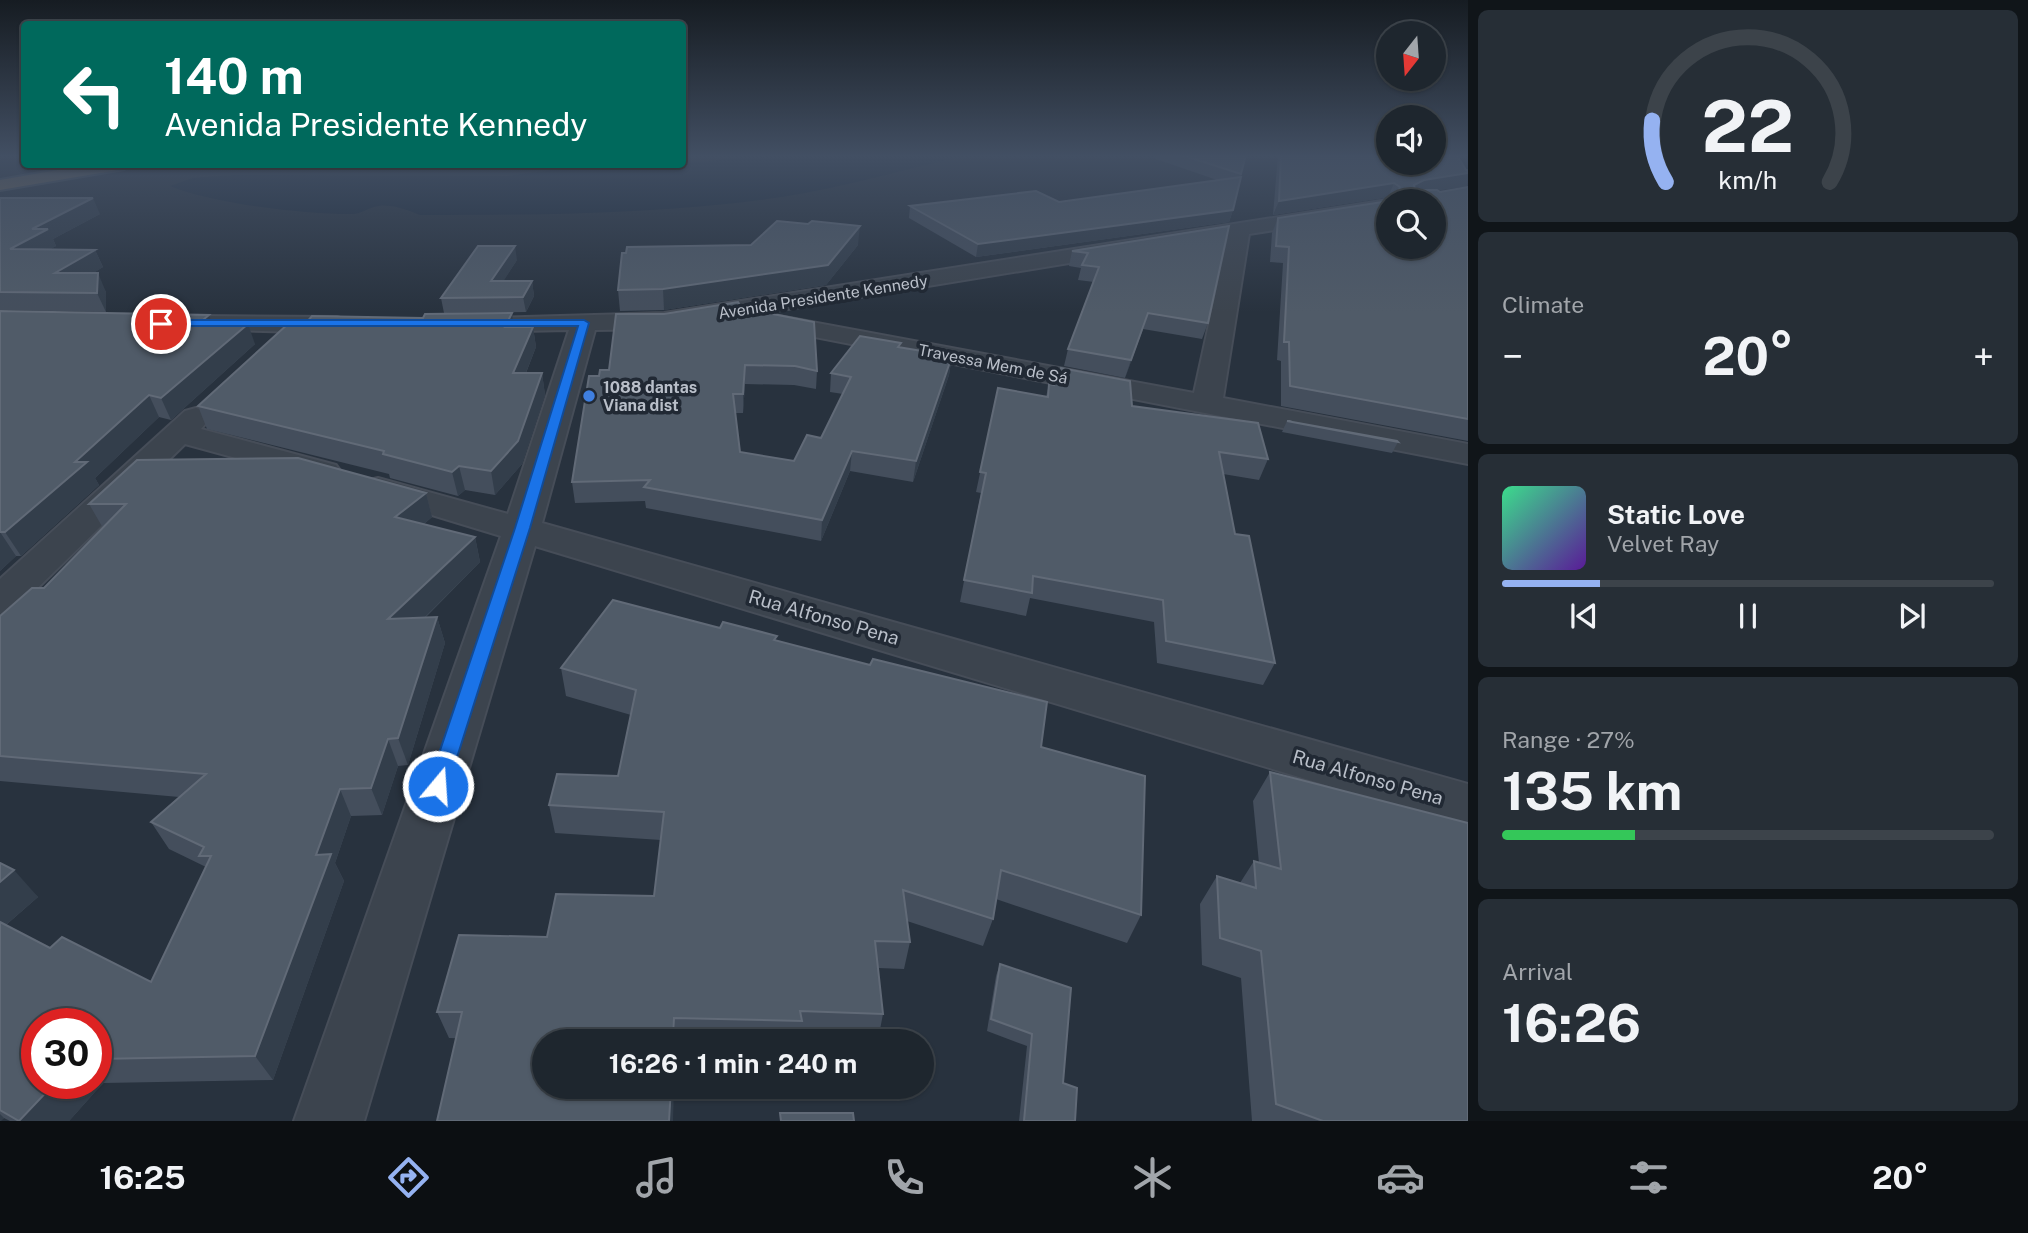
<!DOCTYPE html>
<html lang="en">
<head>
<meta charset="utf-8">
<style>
  body { margin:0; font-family:"Public Sans",sans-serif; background:#262e36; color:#f1f3f6; height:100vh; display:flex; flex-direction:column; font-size:26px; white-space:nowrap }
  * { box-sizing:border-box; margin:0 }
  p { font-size:23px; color:#a1a5aa }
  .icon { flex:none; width:38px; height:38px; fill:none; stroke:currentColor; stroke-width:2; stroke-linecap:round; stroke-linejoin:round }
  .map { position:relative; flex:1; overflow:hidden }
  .details { display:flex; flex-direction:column; gap:10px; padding:10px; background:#101519; width:560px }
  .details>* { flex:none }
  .top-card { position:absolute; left:21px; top:21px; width:665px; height:147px; border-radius:7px; box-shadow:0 2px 5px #0004,0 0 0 2px #3c434a; background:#00695c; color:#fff; overflow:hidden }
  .needle { width:46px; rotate:197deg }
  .buttons { position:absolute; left:1376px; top:21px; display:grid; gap:14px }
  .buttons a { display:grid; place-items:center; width:70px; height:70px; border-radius:50%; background:#1e262e; box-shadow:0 2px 5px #0004,0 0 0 2px #3c434a; font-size:35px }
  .speed { position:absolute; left:21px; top:1008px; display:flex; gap:14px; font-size:35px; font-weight:700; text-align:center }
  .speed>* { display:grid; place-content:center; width:91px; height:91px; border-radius:50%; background:#1e262e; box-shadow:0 2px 5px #0004,0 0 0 2px #3c434a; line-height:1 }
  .speed .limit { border:10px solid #d22; background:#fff; color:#111 }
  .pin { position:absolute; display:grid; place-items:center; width:60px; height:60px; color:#fff; margin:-30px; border:4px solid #fff; border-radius:50%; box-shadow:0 2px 7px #0007 }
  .me { position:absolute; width:77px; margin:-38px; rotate:18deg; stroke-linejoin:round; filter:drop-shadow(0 0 5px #0008) }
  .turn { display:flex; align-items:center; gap:24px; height:147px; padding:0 28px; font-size:32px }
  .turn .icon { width:91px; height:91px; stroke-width:2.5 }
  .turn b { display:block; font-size:49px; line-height:60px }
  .big { font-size:52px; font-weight:700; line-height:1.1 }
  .details .card { flex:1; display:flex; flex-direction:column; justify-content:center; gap:10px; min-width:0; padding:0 24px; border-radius:10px; background:#262e36 }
  .details .dial { align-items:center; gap:0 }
  .dial svg { height:182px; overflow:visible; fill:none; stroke:#3c434a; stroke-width:7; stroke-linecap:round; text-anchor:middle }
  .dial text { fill:#f1f3f6; stroke:none }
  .song { display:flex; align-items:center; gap:21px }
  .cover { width:84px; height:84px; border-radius:10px; background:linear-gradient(135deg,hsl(150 70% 55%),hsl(270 70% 35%)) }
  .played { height:7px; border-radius:4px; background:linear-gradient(90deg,#95b2f1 20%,#3c434a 20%) }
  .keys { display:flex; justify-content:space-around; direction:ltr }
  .heat { display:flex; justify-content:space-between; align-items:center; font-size:38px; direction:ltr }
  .charge { height:10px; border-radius:5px; background:linear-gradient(90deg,#34c759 27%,#3c434a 0) }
  .trip { position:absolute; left:532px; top:1029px; width:402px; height:70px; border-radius:35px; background:#1e262e; box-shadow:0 2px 5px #0004,0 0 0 2px #3c434a; font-weight:700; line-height:70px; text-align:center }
  .tab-bar { display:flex; height:112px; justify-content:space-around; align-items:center; background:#0c0f12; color:#a1a5aa }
  .tab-bar .icon { width:49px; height:49px }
  .tab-bar .active { color:#95b2f1 }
  .tab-bar b { font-size:32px; color:#f1f3f6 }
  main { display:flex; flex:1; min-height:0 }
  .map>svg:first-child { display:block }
  .water { fill:#1c2a3b }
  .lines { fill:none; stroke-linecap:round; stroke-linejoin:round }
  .minor-casing { stroke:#464d58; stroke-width:4 }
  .highway-casing { stroke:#474f59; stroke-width:4 }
  .minor { fill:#3c444e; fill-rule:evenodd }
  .highway { fill:#73695a; fill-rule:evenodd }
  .wall { fill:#444e5c; fill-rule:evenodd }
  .shaded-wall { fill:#333e4b }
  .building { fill:#505b68; stroke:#616a77; stroke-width:2; fill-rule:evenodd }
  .route { fill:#1a73e8; stroke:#114b97; stroke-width:2 }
  .shop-dot { fill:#3f7fe0; stroke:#212934; stroke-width:2.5 }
  .labels { text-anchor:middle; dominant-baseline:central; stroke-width:7; stroke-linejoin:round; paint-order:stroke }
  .far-street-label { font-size:16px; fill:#b9bfc9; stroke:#212934 }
  .far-poi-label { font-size:16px; font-weight:bold; fill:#b9bfc9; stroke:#212934; text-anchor:start }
  .street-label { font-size:19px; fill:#b9bfc9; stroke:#212934 }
</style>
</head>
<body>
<main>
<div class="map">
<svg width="1468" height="1121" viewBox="0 0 1468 1121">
  <rect width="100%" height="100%" fill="#28323e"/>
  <path class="water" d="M767 155H968C906 169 845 187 781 197 667 214 536 215 420 215 407 210 392 204 378 206 369 207 361 214 352 214 304 214 214 204 170 186L193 178 234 175 508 176 568 168 682 164Z"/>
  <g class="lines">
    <defs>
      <g id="minor">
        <path d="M1388 200 1391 201H1388V212L1249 234 1223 398 1468 444V464L753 325 750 320 753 315 760 313 664 329 595 330 542 523 1468 784V828L535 546 364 1121H294L501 536 366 495 361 488 366 481 378 478 508 514 569 330 461 332 452 329 448 324 452 319 664 313ZM1228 237 1194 393 763 313Z"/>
        <path d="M198 316 337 317 346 320 350 325 346 330 337 333 189 329 185 324 189 319Z"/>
        <path d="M196 408 207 411 211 417 201 429 336 465 341 472 336 479 324 482 185 444 14 611 0 615V579L185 411Z"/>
      </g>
      <path id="highway" d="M92 164H132L124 169 0 190V180Z"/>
    </defs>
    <use href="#minor" class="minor-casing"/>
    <use href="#highway" class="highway-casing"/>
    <use href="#minor" class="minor"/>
    <use href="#highway" class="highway"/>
  </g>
  <g class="wall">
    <path d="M1154 155H1246L1233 210 1229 222 976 257 909 218 910 206 1059 202 1217 180 1153 158Z"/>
    <path d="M1278 155H1388L1468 170 1467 186 1438 190 1440 192 1468 187V441L1281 406V361L1277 360 1283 263 1270 262 1272 233 1278 218 1392 200 1388 197 1273 215Z"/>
    <path d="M0 198 100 214 53 239 56 246 50 249 95 250 103 267 93 273 106 292V312L0 310Z"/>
    <path d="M1229 226 1208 323 1202 339 1143 329 1125 378 1064 366 1068 349 1094 282 1078 280 1081 268 1069 266 1072 251Z"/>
    <path d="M858 245 826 285 664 310 620 311 618 290Z"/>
    <path d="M517 260 503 281H532L534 296 526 312 444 313 441 298Z"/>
    <path d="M742 308 817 371 816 389 794 385 745 384 743 413H735L740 452 794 461 821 438 843 394 830 392 831 373 900 347 952 356 949 375 913 482 850 471 821 541 646 508 645 501 575 503 572 482 599 376 609 370 664 314Z"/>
    <path d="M0 311 209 315 212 324 255 344 171 420 159 417 95 478 99 485 21 556H16L0 571Z"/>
    <path d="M512 313 514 327H533L536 347 526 373H542L545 395 522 464 495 495 465 490 458 496 390 478 389 474 207 429 198 406 423 318Z"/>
    <path d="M1049 384 1132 406 1268 459 1259 480 1223 474 1235 534 1275 663 1263 685 1157 663 1154 622 1030 598 1026 616 960 602 981 493 976 492 998 388 1046 397Z"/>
    <path d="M1287 421 1398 442 1392 453 1282 432Z"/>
    <path d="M426 493 432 517 424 524 475 537 480 562 425 618 437 617 445 643 408 765 398 766 382 815 351 816 335 863 344 881 273 1080 103 1083 69 1121H10L4 1118 0 1121V863L38 897 6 925 50 948 151 982 206 867 169 849 151 822 179 797 0 781V616L44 588 103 528 89 504ZM96 1024V1083H37Z"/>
    <path d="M720 628 777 641 1041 747 1141 915 1127 943 996 899 993 919 983 946 907 921 910 942 904 969 878 968 883 1014 878 1040 800 1037V1041H544L449 1038 437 1012 547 937 654 896 661 840 555 833 549 805 618 776 631 715 566 696 561 668Z"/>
    <path d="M1270 772 1468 1121H1252L1241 978 1202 965 1200 904 1217 876 1240 883 1254 861 1259 863 1253 801Z"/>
    <path d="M1000 964 1063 1083 1075 1121H1019L1027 1046 987 1031 996 976Z"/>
  </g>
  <g class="shaded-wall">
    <path d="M1468 173 1467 186 1418 193 1414 185 1424 180Z"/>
    <path d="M1394 183 1388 197 1273 215 1279 201Z"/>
    <path d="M93 198 100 214 53 239 56 246 19 267 10 249 32 229Z"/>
    <path d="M1233 210 1229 222 976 257 978 244Z"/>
    <path d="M860 226 858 245 826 285 664 310 663 289Z"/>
    <path d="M515 246 517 260 494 296 491 281Z"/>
    <path d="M95 250 103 267 64 292 55 273Z"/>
    <path d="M98 273 106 292V312L97 293Z"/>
    <path d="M532 281 534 296 526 312 523 297Z"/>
    <path d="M512 313 515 333 505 327Z"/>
    <path d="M1148 313 1143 329 1125 378 1131 360Z"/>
    <path d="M209 315 216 335 198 324Z"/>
    <path d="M248 324 255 344 171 420 161 398Z"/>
    <path d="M533 327 536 347 517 395 513 373Z"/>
    <path d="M952 356 949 375 913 482 916 461Z"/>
    <path d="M745 365V384L743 413V394Z"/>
    <path d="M542 373 545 395 522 464 495 495 491 471Z"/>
    <path d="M149 395 159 417 95 478 99 485 21 556 5 532 75 462Z"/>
    <path d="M852 451 850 471 821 541 822 520Z"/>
    <path d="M459 466 465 490 458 496 452 472Z"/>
    <path d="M426 493 432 517 403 542 395 517Z"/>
    <path d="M0 532 16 556 0 571Z"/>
    <path d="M475 537 480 562 397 645 388 619Z"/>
    <path d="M437 617 445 643 408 765 398 738Z"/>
    <path d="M388 739 398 766 382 815 371 788Z"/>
    <path d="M340 789 351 816 335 863 344 881 273 1080 255 1056 316 855Z"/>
    <path d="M14 870 38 897 0 930V882Z"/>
    <path d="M674 1018 676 1041H673Z"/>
    <path d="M96 1077 103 1083 69 1121H19L55 1083H96Z"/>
    <path d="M671 1087H674L673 1121H669Z"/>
    <path d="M0 1114 4 1118 1 1121H0Z"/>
  </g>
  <g class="building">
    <path d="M1182 155H1246L1241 174Z"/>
    <path d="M1281 155H1388V163H1433V155H1457L1466 170H1468V173L1424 180 1414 185 1415 190H1437L1440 192 1468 187V419L1290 386 1289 342H1284L1289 247 1276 246 1278 218 1395 200 1400 187 1394 183 1279 201ZM1388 201H1433V247H1388Z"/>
    <path d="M1241 177 1233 210 978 244 910 206 1036 191 1059 202Z"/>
    <path d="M0 198H93L32 229H48L10 249 95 250 55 273H98L97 293 0 292Z"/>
    <path d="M777 221 808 224 812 221 860 226 828 265 663 289 618 290 622 253H626L627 247 751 245Z"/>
    <path d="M1229 226 1208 323 1148 313 1131 360 1068 349 1099 267 1082 265 1088 253 1072 251Z"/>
    <path d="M478 246H515L491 281H532L523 297 441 298Z"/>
    <path d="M738 302 742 308 814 322 817 371 795 366 745 365 743 394H733L740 452 794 461 807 435 821 438 851 377 831 373 860 336 901 343 898 347 952 356 916 461 852 451 822 520 644 487 650 480 572 482 589 376H599L600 370H609L616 314H664Z"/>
    <path d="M0 311 209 315 198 324H248L161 398 149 395 75 462H87L5 532H0Z"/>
    <path d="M512 313 505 327H533L513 373H542L518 441 491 471 459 466 452 472 383 454 384 451 198 406 289 323H306L312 316 423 318 425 314Z"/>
    <path d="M1061 368 1130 381 1132 406 1258 423 1268 459 1219 452 1235 534 1249 536 1275 663 1166 641 1163 600 1033 576 1032 593 964 580 986 473 980 472 998 388 1048 397 1049 384 1054 385Z"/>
    <path d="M1287 421 1397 441 1398 442Z"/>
    <path d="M298 458 426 493 395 517 475 537 388 619 437 617 398 738 388 739 371 788 340 789 316 855 331 854 255 1056 96 1059V1024H37V1083H55L19 1121 0 1110V922L50 948 62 937 151 982 211 856H199L204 847 151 822 206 774 0 756V616L32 588H44L126 504H89L137 460Z"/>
    <path d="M613 600 720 628 723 622 777 636 774 640 870 665 873 659 1047 702 1041 747 1145 776 1141 915 1001 870 993 919 903 890 910 942 875 941 883 1014 800 1011 802 1021 674 1018 673 1041H544V1087H671L669 1121H437L462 1012H437L459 935 547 937 556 894 654 896 664 812 549 805 557 774 618 776 636 690 561 668Z"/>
    <path d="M1270 772 1468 823V1121H1323L1276 1104 1261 951 1220 938 1217 876 1256 888 1254 861 1281 869Z"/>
    <path d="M0 863 14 870 0 882Z"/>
    <path d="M1000 964 1071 988 1063 1083 1077 1088 1075 1121H1024L1032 1034 991 1019Z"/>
    <path d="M780 1113H853L854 1121H781Z"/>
  </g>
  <linearGradient id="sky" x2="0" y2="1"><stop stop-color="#161c22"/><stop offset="0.5" stop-color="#424f63"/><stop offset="1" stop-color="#424f63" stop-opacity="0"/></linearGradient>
  <rect width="1468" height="312" fill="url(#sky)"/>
  <path class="route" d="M161 320H584L589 323 530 528 446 792 438 795 431 792 428 786 515 528 578 326H157V321Z"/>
  <circle class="shop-dot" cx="589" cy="396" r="7"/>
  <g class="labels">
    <g class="far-street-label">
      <text transform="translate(823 297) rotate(-9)">Avenida Presidente Kennedy</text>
      <text transform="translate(993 364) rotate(11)">Travessa Mem de Sá</text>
    </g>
    <g class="far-poi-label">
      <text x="603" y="387">1088 dantas<tspan x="603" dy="18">Viana dist</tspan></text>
    </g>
    <g class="street-label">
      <text transform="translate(824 617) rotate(16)">Rua Alfonso Pena</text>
      <text transform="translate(1368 777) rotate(16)">Rua Alfonso Pena</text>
    </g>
  </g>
</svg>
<div class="buttons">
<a><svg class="needle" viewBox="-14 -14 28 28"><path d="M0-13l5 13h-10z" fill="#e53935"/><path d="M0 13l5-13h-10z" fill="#a1a5aa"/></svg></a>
<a><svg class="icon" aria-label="sound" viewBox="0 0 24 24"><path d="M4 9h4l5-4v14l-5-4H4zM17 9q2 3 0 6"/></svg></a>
<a><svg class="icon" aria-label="search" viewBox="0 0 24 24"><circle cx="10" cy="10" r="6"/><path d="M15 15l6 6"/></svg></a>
</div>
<div class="speed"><div class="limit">30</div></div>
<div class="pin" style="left:161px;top:324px;background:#d93025"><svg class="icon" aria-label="arrive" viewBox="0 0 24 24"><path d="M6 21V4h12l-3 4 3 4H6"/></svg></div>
<svg class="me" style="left:438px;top:786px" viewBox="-20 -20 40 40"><circle r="17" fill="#1a73e8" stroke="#fff" stroke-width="3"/><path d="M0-11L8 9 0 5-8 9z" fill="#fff"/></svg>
<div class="trip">16:26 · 1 min · 240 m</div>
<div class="top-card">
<div class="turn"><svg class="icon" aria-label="left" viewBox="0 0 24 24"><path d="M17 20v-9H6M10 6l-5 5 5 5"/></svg><div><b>140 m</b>Avenida Presidente Kennedy</div></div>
</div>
</div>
<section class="details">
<div class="card dial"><svg viewBox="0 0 100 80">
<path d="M14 69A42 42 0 1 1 86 69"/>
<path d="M14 69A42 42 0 0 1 8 42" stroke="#95b2f1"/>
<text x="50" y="56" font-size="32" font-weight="700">22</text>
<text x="50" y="72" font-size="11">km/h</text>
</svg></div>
<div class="card"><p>Climate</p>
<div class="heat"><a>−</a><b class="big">20°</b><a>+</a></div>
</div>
<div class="card">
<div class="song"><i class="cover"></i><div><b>Static Love</b><p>Velvet Ray</p></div></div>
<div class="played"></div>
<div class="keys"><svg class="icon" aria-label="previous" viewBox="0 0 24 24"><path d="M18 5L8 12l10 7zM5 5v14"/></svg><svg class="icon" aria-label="pause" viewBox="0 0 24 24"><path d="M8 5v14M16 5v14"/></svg><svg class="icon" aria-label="next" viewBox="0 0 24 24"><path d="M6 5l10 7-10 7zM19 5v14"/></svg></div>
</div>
<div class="card"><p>Range · 27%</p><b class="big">135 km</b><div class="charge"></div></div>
<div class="card"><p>Arrival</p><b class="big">16:26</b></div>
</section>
</main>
<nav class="tab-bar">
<b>16:25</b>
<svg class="icon active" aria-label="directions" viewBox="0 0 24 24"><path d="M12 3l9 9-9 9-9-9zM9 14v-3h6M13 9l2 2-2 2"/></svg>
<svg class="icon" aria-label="music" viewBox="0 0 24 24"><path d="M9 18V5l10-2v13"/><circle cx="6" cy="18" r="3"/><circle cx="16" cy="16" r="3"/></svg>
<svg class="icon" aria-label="phone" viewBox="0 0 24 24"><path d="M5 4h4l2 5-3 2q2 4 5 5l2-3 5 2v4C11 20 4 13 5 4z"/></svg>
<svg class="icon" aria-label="climate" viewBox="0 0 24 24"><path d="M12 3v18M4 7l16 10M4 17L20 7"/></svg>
<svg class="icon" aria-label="car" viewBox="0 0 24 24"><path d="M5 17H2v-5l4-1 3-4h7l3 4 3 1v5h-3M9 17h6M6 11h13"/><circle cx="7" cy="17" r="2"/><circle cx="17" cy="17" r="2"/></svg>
<svg class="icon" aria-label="filters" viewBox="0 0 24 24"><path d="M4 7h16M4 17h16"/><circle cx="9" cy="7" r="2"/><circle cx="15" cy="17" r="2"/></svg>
<b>20°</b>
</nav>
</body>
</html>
